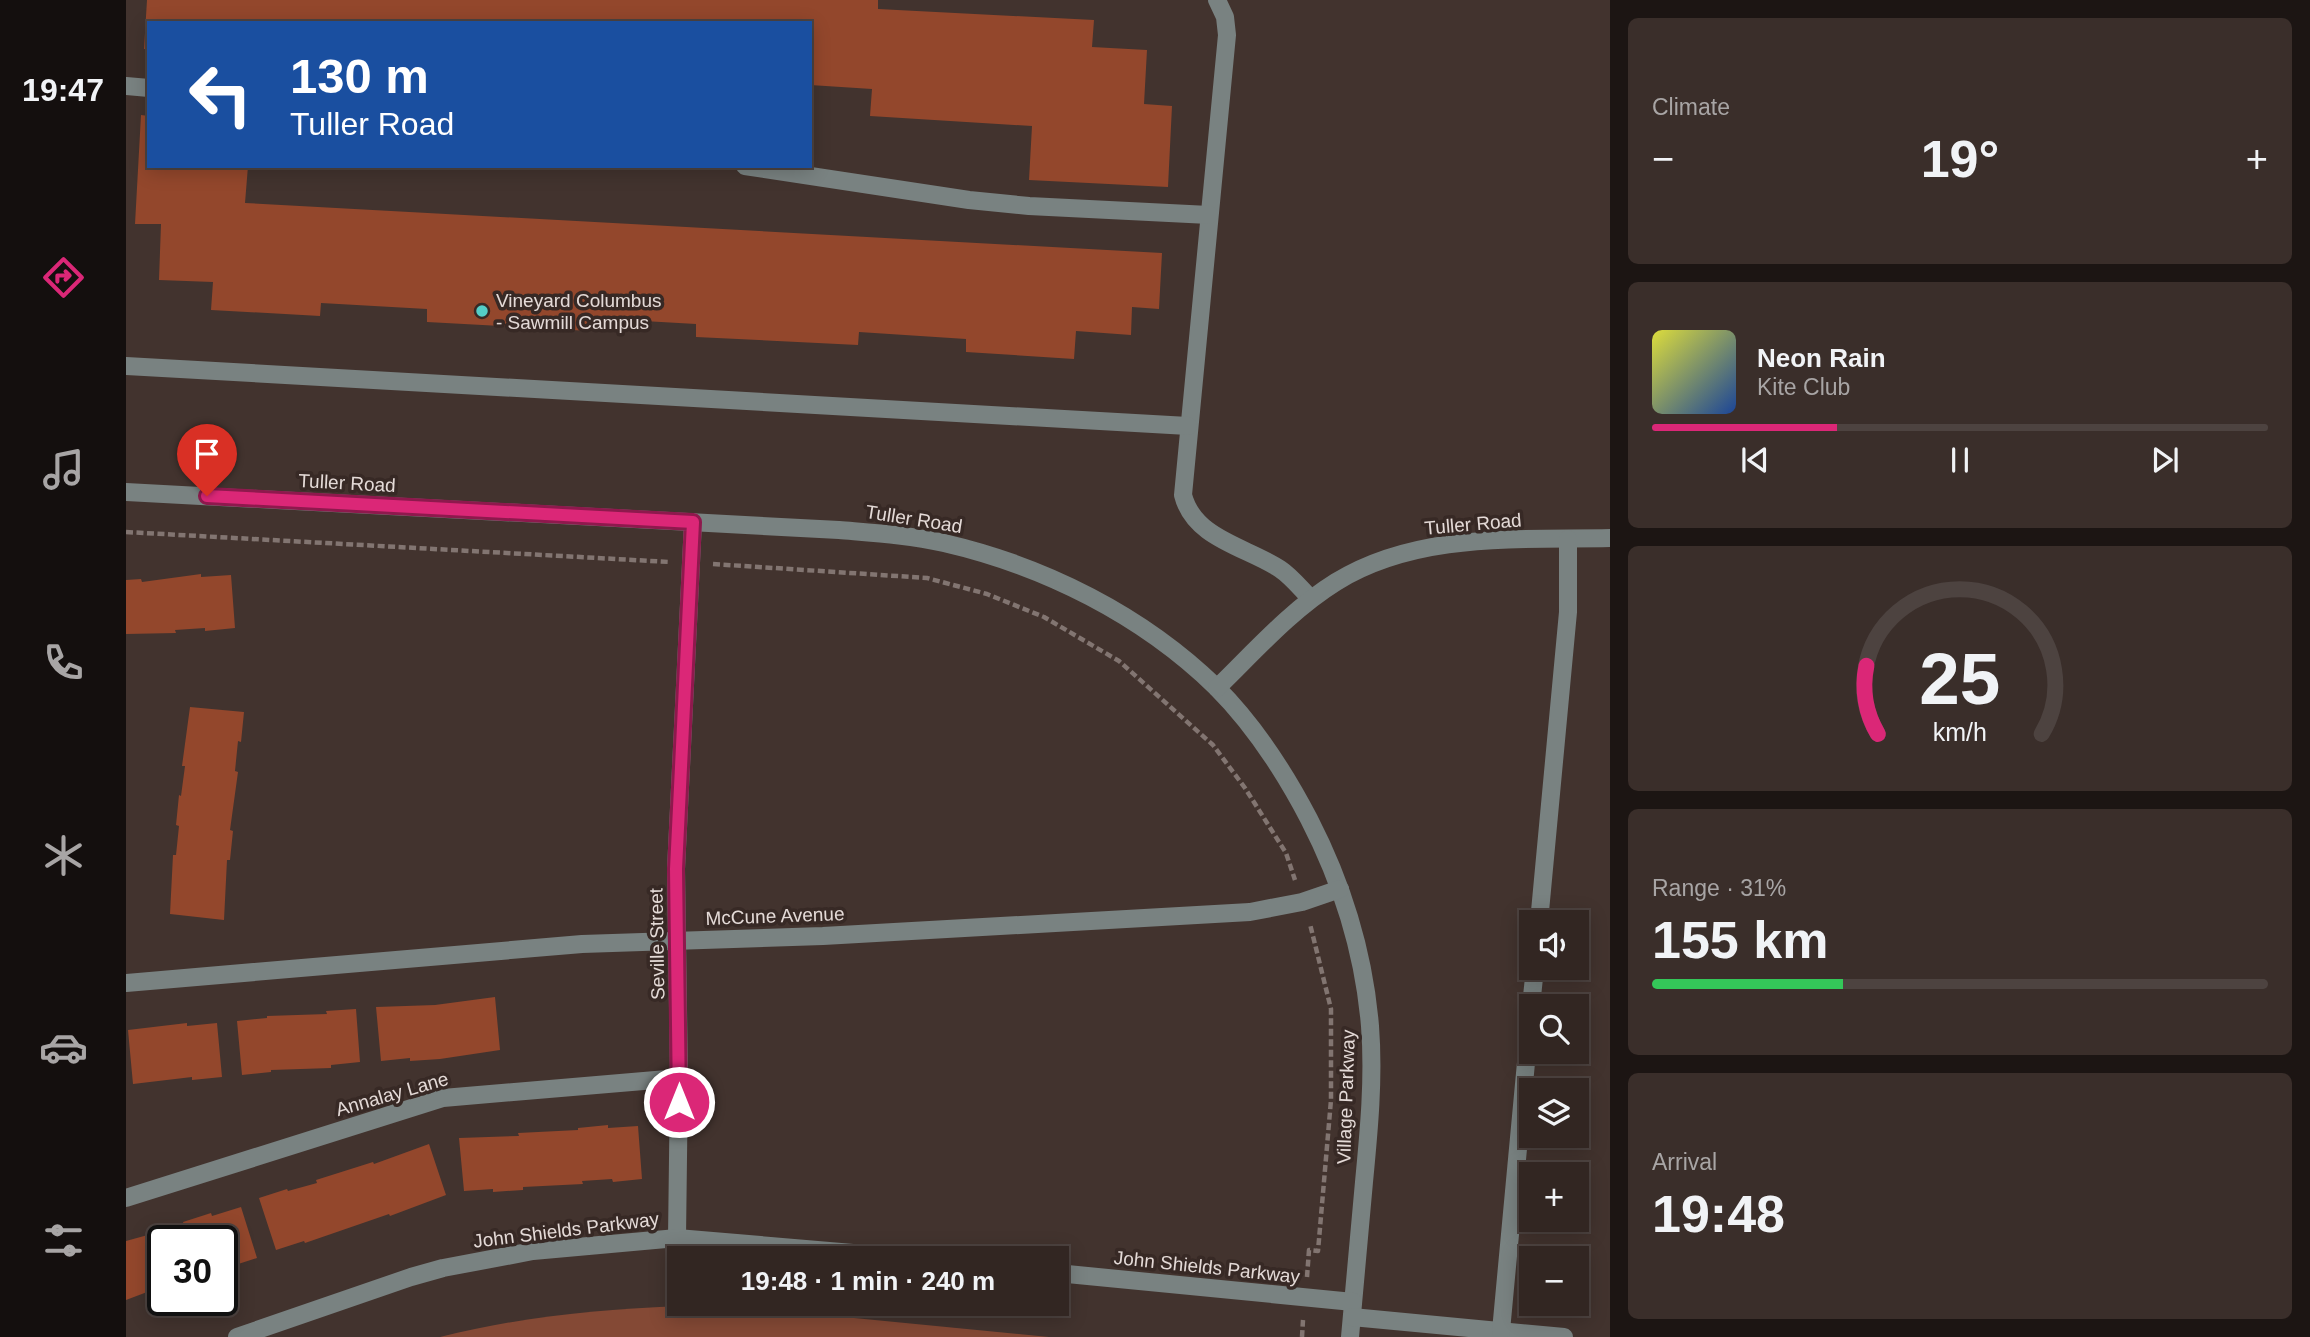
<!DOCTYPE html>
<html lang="en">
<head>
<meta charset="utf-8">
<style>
  body { margin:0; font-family:Helvetica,sans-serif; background:#3a2e2a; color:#f1f3f6; height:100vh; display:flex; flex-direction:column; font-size:26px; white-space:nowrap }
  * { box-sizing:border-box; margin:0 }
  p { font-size:23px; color:#a8a5a5 }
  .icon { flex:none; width:38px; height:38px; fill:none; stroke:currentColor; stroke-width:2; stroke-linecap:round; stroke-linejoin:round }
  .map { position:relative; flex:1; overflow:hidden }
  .details { display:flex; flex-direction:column; gap:18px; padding:18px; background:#1c1513; width:700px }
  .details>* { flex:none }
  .hud { position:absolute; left:21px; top:21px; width:665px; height:147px; border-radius:0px; box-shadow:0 4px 18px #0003,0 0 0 2px #4d4340; background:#1a4fa0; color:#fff; overflow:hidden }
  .fabs { position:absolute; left:1393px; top:910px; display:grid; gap:14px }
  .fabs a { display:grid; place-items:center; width:70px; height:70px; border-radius:0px; background:#322622; box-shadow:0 4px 18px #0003,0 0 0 2px #4d4340; font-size:35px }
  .speed { position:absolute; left:21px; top:1225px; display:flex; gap:14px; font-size:35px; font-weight:700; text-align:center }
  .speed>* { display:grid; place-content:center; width:91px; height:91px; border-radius:50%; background:#322622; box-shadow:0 4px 18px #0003,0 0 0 2px #4d4340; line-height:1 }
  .speed .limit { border:4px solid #111; border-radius:10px; background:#fff; color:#111 }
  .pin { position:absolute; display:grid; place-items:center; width:60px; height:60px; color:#fff; margin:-72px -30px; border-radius:50% 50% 50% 0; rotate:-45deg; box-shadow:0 0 7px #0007 }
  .pin .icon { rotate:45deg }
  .me { position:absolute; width:77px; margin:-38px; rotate:0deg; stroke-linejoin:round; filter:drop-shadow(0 0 5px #0008) }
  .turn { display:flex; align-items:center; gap:24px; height:147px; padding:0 28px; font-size:32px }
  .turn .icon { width:91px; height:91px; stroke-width:2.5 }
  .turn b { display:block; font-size:49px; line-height:60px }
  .big { font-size:52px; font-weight:800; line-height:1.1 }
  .details .tile { flex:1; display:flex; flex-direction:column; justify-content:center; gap:10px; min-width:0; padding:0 24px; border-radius:10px; background:#3a2e2a }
  .details .dial { align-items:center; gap:0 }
  .dial svg { height:182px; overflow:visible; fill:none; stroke:#4d4340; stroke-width:7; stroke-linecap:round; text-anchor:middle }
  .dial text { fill:#f1f3f6; stroke:none }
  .song { display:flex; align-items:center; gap:21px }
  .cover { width:84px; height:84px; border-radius:10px; background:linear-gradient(135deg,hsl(60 70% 55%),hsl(220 70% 35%)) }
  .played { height:7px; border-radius:4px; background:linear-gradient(90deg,#db2777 30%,#4d4340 30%) }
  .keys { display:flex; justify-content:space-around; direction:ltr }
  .heat { display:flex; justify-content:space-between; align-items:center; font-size:38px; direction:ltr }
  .charge { height:10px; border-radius:5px; background:linear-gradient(90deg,#34c759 31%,#4d4340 0) }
  .trip { position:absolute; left:541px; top:1246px; width:402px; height:70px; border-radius:0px; background:#322622; box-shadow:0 4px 18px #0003,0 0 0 2px #4d4340; font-weight:800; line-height:70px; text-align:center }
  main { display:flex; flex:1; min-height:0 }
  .tabs { display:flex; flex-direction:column; width:126px; justify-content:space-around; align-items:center; background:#140f0e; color:#a8a5a5 }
  .tabs .icon { width:49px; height:49px }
  .tabs .on { color:#db2777 }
  .tabs b { font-size:32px; color:#f1f3f6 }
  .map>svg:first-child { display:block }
  .green { fill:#844935 }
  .building { fill:#93472c }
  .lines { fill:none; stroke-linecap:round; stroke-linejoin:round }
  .path { stroke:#827571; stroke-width:4.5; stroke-dasharray:7 3.5; stroke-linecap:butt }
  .minor { stroke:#798281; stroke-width:18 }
  .route-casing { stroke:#8e194d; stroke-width:18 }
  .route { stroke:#db2777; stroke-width:12 }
  .poi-dot { fill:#54cdc6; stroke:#372925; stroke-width:2.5 }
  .labels { text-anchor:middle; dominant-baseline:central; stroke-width:7; stroke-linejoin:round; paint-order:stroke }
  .poi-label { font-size:19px; fill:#e4dad7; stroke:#372925; text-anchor:start }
  .street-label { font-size:19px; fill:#e4dad7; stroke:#372925 }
</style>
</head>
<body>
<main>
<nav class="tabs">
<b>19:47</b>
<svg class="icon on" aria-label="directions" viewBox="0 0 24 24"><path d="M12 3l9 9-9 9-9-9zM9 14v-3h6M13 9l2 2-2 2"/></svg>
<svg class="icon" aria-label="music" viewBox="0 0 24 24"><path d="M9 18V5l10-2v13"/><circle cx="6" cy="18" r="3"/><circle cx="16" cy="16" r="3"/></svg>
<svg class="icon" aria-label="phone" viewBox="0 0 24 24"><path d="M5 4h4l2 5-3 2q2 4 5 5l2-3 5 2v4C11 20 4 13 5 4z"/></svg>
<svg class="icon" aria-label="climate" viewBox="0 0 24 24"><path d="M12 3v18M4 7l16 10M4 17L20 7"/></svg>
<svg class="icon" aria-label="car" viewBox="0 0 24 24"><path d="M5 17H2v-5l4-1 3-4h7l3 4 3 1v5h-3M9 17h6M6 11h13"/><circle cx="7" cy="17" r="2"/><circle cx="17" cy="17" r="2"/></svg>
<svg class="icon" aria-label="filters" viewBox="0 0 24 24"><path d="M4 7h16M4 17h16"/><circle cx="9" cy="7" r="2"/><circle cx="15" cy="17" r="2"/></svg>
</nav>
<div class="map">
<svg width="1484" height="1337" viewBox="0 0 1484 1337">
  <rect width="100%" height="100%" fill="#42332e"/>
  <path class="green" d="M555 1306 677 1313 923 1337H314C393 1317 474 1309 555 1306Z"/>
  <g class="building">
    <path d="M21 0H752V9L968 20 966 47 1021 50 1018 104 1046 106 1042 187 903 180 906 126 744 116 746 89 684 85V23H23V49H18Z"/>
    <path d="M15 115 23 116V166H122L119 203 1036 253 1033 309 1006 307 1005 335 950 331 948 359 840 352V339L733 332 732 345 570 337V324L465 318 464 331 301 322V309L195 303 194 316 85 310 87 282 33 280 35 224H9Z"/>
    <path d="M75 574V577L105 575 109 628 79 631V628L49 630 50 633 0 634V580L15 579 16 582Z"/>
    <path d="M64 707 118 712 115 742 112 741 109 771 112 772 104 830 107 831 104 860H101L98 920 44 914 47 855H50L53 826 50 825 53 795 55 796 59 766H56Z"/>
    <path d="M369 997 374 1050 314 1059 284 1061V1058L255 1061 250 1007 309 1005Z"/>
    <path d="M230 1009 234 1062 205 1065V1068L145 1070V1072L116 1075 111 1021 141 1018V1016L201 1014 200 1011Z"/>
    <path d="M61 1023V1026L91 1023 96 1077 66 1080V1077L7 1084 2 1030Z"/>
    <path d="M482 1125V1128L512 1126 516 1179 487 1182 486 1179 456 1181 457 1184 397 1187V1190L367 1192V1189L338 1191 333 1138 393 1136 392 1133 452 1130V1128Z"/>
    <path d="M303 1144 320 1195 264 1216 263 1214 179 1243 178 1241 150 1250 133 1198 161 1189 162 1191 191 1183 190 1180 247 1162 248 1164Z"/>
    <path d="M115 1207 131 1258 103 1267 102 1265 96 1267V1241H37V1286L0 1300V1241L58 1225 57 1222 85 1213 86 1216Z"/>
  </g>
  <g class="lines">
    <g class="path">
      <path d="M0 532 544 562"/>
      <path d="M587 564 801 578 861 594 918 617 993 661 1087 745 1119 788 1160 853 1169 880"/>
      <path d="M1181 1277 1183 1250 1192 1251 1205 1100V1009L1184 924"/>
      <path d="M1176 1337 1177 1320"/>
    </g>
    <g class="minor">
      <path d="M1091 0 1099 17 1101 35 1057 495C1068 539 1121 547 1154 569 1166 577 1175 589 1185 599"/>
      <path d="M0 86 23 88"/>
      <path d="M619 166 843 200 903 206 1083 215"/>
      <path d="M0 366 1062 426"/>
      <path d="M0 492 713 530C748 533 783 535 818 543 918 566 1016 615 1090 687 1127 724 1159 773 1183 819 1216 883 1238 954 1244 1026 1248 1078 1243 1130 1238 1182 1233 1233 1229 1285 1224 1337"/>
      <path d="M1091 688C1129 651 1165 610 1210 582 1291 532 1392 540 1484 538"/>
      <path d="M1413 922 1442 612V539"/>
      <path d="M0 983 456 944 697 936 1124 912 1176 902 1214 889"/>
      <path d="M1405 1006 1409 968"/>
      <path d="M0 1198 317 1098 553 1078"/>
      <path d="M551 1238 553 1078 550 869 567 522"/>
      <path d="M931 1273 1227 1302"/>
      <path d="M1226 1317 1438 1337"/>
      <path d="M1375 1331 1405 1009"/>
      <path d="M111 1337 285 1277 317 1268 407 1251 551 1238 786 1258"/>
    </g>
  </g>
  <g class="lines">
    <defs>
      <path id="route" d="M81 496 567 522 550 869 553 1102"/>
    </defs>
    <use href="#route" class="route-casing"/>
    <use href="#route" class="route"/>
  </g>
  <circle class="poi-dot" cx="356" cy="311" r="7"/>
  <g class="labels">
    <g class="poi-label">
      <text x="370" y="300">Vineyard Columbus<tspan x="370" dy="22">- Sawmill Campus</tspan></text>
    </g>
    <g class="street-label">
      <text transform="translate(221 483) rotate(3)">Tuller Road</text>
      <text transform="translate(788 519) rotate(9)">Tuller Road</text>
      <text transform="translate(1347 524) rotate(-5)">Tuller Road</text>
      <text transform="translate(649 916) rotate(-2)">McCune Avenue</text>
      <text transform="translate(531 944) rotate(-91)">Seville Street</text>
      <text transform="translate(266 1094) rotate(-16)">Annalay Lane</text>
      <text transform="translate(1220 1097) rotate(-88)">Village Parkway</text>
      <text transform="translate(440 1230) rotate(-7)">John Shields Parkway</text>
      <text transform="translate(1081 1267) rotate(6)">John Shields Parkway</text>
    </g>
  </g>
</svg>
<div class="fabs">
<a><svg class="icon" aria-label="sound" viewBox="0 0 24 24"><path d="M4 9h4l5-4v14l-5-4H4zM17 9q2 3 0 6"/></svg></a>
<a><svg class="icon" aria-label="search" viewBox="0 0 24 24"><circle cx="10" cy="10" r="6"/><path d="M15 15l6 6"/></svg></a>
<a><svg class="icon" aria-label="layers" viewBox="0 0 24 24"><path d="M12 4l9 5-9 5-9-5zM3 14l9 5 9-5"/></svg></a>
<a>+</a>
<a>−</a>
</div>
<div class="speed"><div class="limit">30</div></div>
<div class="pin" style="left:81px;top:496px;background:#d93025"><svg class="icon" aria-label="arrive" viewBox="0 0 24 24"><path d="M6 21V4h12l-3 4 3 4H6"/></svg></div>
<svg class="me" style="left:553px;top:1102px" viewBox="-20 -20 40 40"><circle r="17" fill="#db2777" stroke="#fff" stroke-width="3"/><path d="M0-11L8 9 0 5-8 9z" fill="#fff"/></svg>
<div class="trip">19:48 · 1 min · 240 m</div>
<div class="hud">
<div class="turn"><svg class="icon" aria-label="left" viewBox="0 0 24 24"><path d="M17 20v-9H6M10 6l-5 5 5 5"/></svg><div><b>130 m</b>Tuller Road</div></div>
</div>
</div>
<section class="details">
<div class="tile"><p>Climate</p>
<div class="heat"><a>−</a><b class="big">19°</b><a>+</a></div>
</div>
<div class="tile">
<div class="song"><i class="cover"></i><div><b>Neon Rain</b><p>Kite Club</p></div></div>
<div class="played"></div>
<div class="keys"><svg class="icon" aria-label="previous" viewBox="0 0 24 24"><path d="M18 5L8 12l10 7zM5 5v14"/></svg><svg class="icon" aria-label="pause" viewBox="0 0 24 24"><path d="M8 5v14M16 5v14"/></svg><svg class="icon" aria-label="next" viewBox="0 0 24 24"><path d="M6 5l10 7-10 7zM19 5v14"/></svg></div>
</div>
<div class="tile dial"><svg viewBox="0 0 100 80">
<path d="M14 69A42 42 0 1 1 86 69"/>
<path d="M14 69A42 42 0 0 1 9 39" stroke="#db2777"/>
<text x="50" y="56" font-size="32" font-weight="700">25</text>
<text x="50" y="72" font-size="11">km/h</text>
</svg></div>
<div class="tile"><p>Range · 31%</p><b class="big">155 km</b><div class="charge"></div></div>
<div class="tile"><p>Arrival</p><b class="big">19:48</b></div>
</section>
</main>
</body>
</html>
